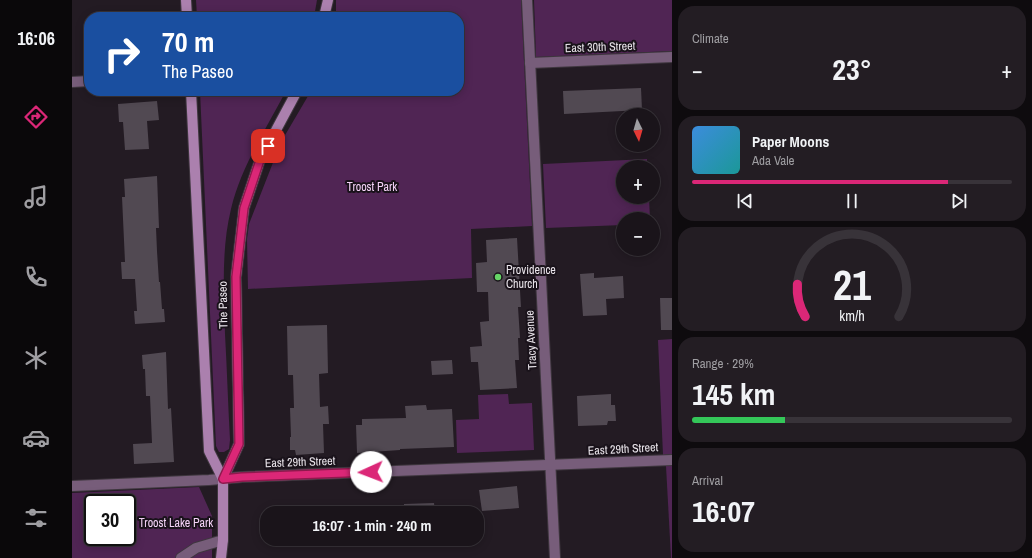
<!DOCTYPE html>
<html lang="en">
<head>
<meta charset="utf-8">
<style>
  body { margin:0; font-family:"Archivo Narrow",sans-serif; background:#231d23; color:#f1f3f6; height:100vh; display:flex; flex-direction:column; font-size:15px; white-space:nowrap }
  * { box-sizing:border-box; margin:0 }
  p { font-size:13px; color:#9f9ea2 }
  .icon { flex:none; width:22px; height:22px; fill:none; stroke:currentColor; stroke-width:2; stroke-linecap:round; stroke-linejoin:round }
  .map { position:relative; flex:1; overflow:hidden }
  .details { display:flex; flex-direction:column; gap:6px; padding:6px; background:#0e0b0e; width:360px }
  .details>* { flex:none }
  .top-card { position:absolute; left:12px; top:12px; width:380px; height:84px; border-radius:16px; box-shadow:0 2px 10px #0003,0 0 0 1px #383339; background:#1a4fa0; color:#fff; overflow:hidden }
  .needle { width:26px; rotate:175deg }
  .controls { position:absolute; left:544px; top:108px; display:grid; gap:8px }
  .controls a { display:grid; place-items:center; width:44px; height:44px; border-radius:50%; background:#1a141a; box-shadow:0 2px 10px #0003,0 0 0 1px #383339; font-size:20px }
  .speed { position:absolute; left:12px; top:494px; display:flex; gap:8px; font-size:20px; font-weight:700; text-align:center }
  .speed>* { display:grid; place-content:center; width:52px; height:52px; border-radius:50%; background:#1a141a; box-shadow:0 2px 10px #0003,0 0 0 1px #383339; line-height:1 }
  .speed .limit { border:2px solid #111; border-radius:6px; background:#fff; color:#111 }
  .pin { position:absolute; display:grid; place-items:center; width:34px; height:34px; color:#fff; margin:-17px; border-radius:8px; box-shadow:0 2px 6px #0006 }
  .me { position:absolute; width:44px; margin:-22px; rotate:268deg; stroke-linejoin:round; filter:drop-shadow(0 0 3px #0008) }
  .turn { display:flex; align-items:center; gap:14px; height:84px; padding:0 12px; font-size:18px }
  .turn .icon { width:52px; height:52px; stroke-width:2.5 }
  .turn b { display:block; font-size:28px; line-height:34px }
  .big { font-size:30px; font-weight:700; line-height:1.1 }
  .details .card { flex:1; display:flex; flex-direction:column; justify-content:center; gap:6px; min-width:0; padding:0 14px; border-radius:16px; background:#231d23 }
  .details .dial { align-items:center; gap:0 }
  .dial svg { height:104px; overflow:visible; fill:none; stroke:#383339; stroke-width:7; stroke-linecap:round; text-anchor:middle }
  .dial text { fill:#f1f3f6; stroke:none }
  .song { display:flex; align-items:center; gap:12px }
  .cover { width:48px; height:48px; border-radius:6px; background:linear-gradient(135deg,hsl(210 70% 55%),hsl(180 70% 35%)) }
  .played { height:4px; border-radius:2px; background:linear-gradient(90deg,#db2777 80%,#383339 80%) }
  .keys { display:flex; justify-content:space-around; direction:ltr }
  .heat { display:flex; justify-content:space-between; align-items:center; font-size:22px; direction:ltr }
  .charge { height:6px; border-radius:3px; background:linear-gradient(90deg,#34c759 29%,#383339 0) }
  .trip { position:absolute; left:188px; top:506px; width:224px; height:40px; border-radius:16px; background:#1a141a; box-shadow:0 2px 10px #0003,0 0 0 1px #383339; font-weight:700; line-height:40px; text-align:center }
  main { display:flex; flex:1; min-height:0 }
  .dock { display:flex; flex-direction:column; width:72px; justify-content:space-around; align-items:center; background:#0a080a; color:#9f9ea2 }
  .dock .icon { width:28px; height:28px }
  .dock .on { color:#db2777 }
  .dock b { font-size:18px; color:#f1f3f6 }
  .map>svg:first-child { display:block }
  .green { fill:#502554; fill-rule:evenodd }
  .building { fill:#514952 }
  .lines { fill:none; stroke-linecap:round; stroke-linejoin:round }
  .street-casing { stroke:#3f373f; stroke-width:12 }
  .secondary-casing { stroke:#3f373f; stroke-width:12 }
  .street { stroke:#775d7a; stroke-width:10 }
  .secondary { stroke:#ab80ae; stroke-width:10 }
  .route-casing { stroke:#8e194d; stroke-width:10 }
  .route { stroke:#db2777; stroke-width:7 }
  .poi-dot { fill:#66d466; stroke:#19121a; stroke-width:1.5 }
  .labels { text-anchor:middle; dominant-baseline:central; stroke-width:4; stroke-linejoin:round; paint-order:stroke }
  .street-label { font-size:12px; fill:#eae5eb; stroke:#19121a }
  .park-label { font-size:12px; fill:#f5d3f8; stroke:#19121a }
  .poi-label { font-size:12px; fill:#eae5eb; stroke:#19121a; text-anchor:start }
</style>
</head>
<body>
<main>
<nav class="dock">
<b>16:06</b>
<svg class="icon on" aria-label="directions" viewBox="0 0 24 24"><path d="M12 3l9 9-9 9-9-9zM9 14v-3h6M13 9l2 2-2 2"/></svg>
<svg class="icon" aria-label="music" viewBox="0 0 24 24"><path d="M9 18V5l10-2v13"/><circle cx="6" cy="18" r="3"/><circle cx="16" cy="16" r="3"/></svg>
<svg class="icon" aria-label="phone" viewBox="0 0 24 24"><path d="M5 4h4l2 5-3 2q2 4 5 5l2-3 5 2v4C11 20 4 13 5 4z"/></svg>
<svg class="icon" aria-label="climate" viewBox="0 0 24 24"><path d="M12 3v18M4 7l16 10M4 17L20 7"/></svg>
<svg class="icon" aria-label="car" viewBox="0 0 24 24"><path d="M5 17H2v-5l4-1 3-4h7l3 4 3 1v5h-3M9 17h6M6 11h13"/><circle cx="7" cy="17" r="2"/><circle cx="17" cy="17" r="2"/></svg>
<svg class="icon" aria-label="filters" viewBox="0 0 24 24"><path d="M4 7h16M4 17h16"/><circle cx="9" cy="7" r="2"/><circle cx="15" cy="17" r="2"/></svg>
</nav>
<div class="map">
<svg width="600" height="558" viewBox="0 0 600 558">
  <rect width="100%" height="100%" fill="#231b23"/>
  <g class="green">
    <path d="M124 0H245L242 17H125Z"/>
    <path d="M264 0H449L460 226 399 229 400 278 176 289 175 239 177 224 209 142 239 91H387V17H264Z"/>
    <path d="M462 0H600V51L464 57Z"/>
    <path d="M128 91H214C194 129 169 167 159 209 149 250 152 293 153 334 155 369 156 405 158 440L157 449 152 452H147L144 446Z"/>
    <path d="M575 159V167H551V197H577L578 219H551V225L474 228 471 164Z"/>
    <path d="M600 339V454L591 455 586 340Z"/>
    <path d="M436 394 437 404 460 403 462 450 385 453 384 420 407 419 406 395Z"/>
    <path d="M594 466H600V558H599Z"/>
    <path d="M127 487 140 516V558H0V493ZM21 503H55V537H21Z"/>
  </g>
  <g class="building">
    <path d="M569 88 570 110 492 114 491 91Z"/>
    <path d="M85 101 87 120 75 121 77 149 53 150 51 122H47L46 104Z"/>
    <path d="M85 176 87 228H84L85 251 87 282H88L90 309H92L93 322 63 324 62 311H65L63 279H50L49 262H53L50 197H53L52 179Z"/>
    <path d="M445 238 449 307H446L448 338H446L447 360H443L445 388 408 390 406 362H399L398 347 410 346 408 322 417 321 416 292H405L404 263 415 262 414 240Z"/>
    <path d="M522 273V278L551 276 552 298 534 299 535 315 511 316 508 274Z"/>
    <path d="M588 298H600V330H589Z"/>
    <path d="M255 325 256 373 247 374 248 407 256 406 257 424H251L252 453 224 455 223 450H218V437H219L218 408H222L221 375H216L215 326Z"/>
    <path d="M94 352 96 409 99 408 102 462 62 464 61 444 80 443 78 396H74L73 369H71L70 355Z"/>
    <path d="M380 360 381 374 360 375 359 361Z"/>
    <path d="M539 394V405H543L544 421H536L535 425 506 426 505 396Z"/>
    <path d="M354 405 355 410 380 409 382 447 328 449V450L285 453 284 425H290V419L334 418 333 406Z"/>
    <path d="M445 486 447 508 410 511 407 490Z"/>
    <path d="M362 503 363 513H332V504Z"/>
  </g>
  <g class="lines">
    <defs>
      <g id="street">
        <path d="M455 0 483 558"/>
        <path d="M458 63 600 57"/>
        <path d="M0 82 17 81"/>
        <path d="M0 486 137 480 170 477 600 460"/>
        <path d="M109 558 124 548 151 540"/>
      </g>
      <g id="secondary">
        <path d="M114 0 115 17"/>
        <path d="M252 17 256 0"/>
        <path d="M119 91 137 451 151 479"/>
        <path d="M149 558 151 540V479L167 444 164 277 172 208 188 160 225 91"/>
      </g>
    </defs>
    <use href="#street" class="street-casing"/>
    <use href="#secondary" class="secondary-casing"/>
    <use href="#street" class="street"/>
    <use href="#secondary" class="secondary"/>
  </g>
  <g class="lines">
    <defs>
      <path id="route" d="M196 146 188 160 172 208 164 277 167 444 151 479 170 477 299 472"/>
    </defs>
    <use href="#route" class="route-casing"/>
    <use href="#route" class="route"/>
  </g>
  <circle class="poi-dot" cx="426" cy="277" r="4"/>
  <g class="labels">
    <g class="street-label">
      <text transform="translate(528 47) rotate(-2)">East 30th Street</text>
      <text transform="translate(151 305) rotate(-91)">The Paseo</text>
      <text transform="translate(459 340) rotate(-93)">Tracy Avenue</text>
      <text transform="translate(551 449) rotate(-3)">East 29th Street</text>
      <text transform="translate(228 462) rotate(-2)">East 29th Street</text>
    </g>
    <g class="park-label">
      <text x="300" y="187">Troost Park</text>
      <text x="104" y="523">Troost Lake Park</text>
    </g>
    <g class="poi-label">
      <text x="434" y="270">Providence<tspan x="434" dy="14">Church</tspan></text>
    </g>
  </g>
</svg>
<div class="controls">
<a><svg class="needle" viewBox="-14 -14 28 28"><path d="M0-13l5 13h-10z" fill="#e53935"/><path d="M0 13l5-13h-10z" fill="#9f9ea2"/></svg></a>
<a>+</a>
<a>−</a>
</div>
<div class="speed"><div class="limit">30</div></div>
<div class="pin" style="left:196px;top:146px;background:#d93025"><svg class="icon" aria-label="arrive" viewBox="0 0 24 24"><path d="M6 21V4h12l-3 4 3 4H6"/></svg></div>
<svg class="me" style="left:299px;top:472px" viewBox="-20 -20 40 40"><circle r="19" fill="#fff"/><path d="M0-13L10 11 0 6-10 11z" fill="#db2777"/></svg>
<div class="trip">16:07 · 1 min · 240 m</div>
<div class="top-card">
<div class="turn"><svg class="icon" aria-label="right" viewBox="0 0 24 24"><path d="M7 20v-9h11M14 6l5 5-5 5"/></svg><div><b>70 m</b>The Paseo</div></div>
</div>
</div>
<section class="details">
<div class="card"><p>Climate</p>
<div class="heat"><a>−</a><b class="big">23°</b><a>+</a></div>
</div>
<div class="card">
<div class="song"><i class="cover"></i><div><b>Paper Moons</b><p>Ada Vale</p></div></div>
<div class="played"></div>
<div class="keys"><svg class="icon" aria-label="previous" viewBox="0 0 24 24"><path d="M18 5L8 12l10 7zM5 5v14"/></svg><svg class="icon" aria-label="pause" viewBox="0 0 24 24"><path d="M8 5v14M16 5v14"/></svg><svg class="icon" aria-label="next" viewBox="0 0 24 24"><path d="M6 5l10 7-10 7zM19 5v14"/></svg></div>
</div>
<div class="card dial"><svg viewBox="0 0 100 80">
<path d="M14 69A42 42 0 1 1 86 69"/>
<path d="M14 69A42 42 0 0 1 8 44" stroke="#db2777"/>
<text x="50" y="56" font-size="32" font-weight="700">21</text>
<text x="50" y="72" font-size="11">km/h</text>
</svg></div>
<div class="card"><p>Range · 29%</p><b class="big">145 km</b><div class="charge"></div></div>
<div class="card"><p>Arrival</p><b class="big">16:07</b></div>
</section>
</main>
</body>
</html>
